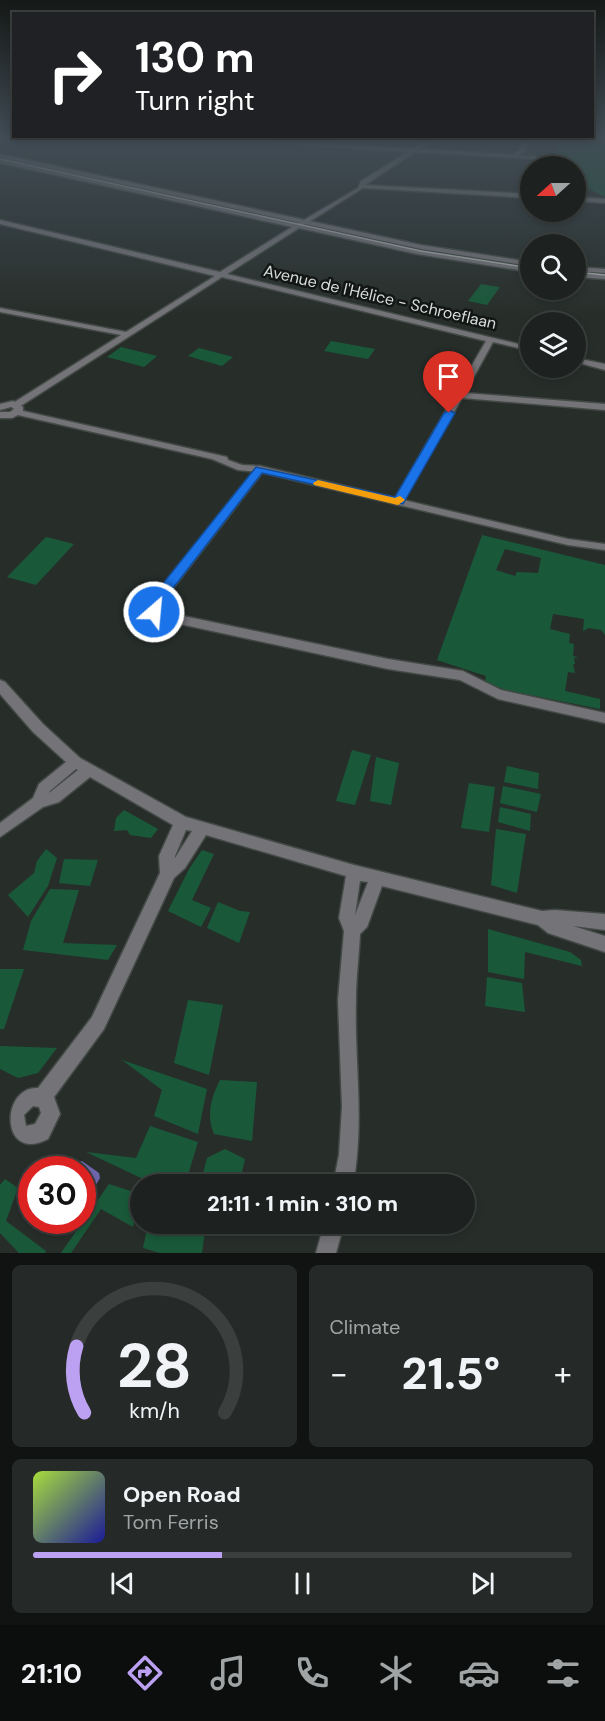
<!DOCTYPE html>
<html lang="en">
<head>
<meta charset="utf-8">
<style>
  body { margin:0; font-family:"DM Sans",sans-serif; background:#252a29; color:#f1f3f6; height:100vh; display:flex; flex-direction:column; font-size:22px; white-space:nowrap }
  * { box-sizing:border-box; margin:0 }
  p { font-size:20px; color:#a0a4a5 }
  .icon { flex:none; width:33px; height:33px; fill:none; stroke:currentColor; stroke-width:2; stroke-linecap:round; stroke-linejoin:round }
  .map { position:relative; height:1253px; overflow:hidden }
  .side { display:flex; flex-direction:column; gap:12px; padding:12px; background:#101312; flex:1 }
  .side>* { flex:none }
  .guide { position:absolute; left:12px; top:12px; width:582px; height:126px; border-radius:0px; box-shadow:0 3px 9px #0003,0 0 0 2px #3b3f3e; background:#202124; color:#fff; overflow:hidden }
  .needle { width:39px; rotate:249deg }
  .controls { position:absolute; left:520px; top:156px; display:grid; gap:12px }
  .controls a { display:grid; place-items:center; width:66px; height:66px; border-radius:50%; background:#1d2220; box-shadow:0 3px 9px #0003,0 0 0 2px #3b3f3e; font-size:30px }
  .speed { position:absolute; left:18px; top:1156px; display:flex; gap:12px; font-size:30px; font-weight:700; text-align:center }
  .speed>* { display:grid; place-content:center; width:78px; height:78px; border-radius:50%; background:#1d2220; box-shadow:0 3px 9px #0003,0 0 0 2px #3b3f3e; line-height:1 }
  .speed .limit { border:9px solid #d22; background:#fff; color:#111 }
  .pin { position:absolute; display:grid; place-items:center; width:51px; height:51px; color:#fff; margin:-62px -26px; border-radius:50% 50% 50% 0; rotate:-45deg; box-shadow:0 0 6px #0007 }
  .pin .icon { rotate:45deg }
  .me { position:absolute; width:66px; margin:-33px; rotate:27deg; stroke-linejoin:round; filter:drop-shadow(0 0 4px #0008) }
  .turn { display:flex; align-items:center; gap:21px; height:126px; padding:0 24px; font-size:27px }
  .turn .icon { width:78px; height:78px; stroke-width:2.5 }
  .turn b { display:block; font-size:42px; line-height:51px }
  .big { font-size:45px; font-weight:800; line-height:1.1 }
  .side .tile { flex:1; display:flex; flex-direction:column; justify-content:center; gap:9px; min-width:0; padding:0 21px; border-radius:9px; background:#252a29 }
  .side .dial { align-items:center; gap:0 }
  .dial svg { height:156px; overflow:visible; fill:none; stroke:#3b3f3e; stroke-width:7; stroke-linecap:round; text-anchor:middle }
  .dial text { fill:#f1f3f6; stroke:none }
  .song { display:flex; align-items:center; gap:18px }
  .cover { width:72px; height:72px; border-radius:9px; background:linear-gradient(135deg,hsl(80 70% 55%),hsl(240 70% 35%)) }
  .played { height:6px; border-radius:3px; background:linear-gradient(90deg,#bca0f2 35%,#3b3f3e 35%) }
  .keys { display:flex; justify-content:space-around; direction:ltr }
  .heat { display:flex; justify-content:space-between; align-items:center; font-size:33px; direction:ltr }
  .side .tiles { flex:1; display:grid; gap:12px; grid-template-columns:1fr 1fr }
  .tile:last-child { grid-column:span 2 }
  .trip { position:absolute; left:130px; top:1174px; width:345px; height:60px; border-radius:30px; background:#1d2220; box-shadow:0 3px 9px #0003,0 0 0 2px #3b3f3e; font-weight:800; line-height:60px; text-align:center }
  .dock { display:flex; height:96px; justify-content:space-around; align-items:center; background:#0c0e0d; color:#a0a4a5 }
  .dock .icon { width:42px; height:42px }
  .dock .on { color:#bca0f2 }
  .dock b { font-size:27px; color:#f1f3f6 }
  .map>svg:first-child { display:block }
  .green { fill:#195939; fill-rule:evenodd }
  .water { fill:#6f66ad }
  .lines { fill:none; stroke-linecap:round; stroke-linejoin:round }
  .minor-casing { stroke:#434a46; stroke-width:3 }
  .tertiary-casing { stroke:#434a46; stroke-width:3 }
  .minor { fill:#747478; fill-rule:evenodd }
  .tertiary { fill:#747478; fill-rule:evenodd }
  .tram { stroke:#a9aeab; stroke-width:1.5 }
  .route { fill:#1a73e8; stroke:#114b97; stroke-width:1.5 }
  .slow { fill:#f59e0b }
  .labels { text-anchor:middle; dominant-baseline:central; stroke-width:5; stroke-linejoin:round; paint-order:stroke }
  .far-street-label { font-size:16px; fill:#d8ddda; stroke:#121614 }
</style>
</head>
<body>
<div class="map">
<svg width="605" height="1253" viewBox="0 0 605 1253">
  <rect width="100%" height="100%" fill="#272e2a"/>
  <g class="green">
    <path d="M566 140H605V197L587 188H576V166H553L558 145Z"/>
    <path d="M481 284 500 287 487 305 468 301Z"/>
    <path d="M331 341 375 349 368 359 324 351Z"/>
    <path d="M121 347 157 356 144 367 107 357Z"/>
    <path d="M199 348 233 357 222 366 188 356Z"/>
    <path d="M482 535 605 565V635L601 630 589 628 583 631 584 619 553 614 550 629 570 634 569 643 574 644 573 656 578 657 574 658 575 664H573L575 673 568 672 565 691 600 699V709L505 690 485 682 486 676 437 660ZM505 549 541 558 538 573 517 572 515 576 496 570Z"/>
    <path d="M46 537 74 544 36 585 7 577Z"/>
    <path d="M352 750 371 755 355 805 336 801Z"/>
    <path d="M376 757 399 763 391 805 370 801Z"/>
    <path d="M507 766 539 773 538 789 504 782Z"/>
    <path d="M469 783 495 787 489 832 461 828Z"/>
    <path d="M503 786 541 794 537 812 500 803Z"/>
    <path d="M500 807 531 814 530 831 498 822Z"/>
    <path d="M124 810 158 829 151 838 130 835 127 830 114 831 116 818Z"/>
    <path d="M496 829 526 834 517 893 491 885Z"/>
    <path d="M46 849 57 858 48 886 28 917 8 895 34 873 37 861Z"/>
    <path d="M202 850 214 854 192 900 211 908 201 927 168 911 189 869Z"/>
    <path d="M64 859 98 860 90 886 59 883Z"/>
    <path d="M50 889 79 890 63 943 117 945 108 960 23 950 31 921Z"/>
    <path d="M218 902 240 911 250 912 239 943 207 928Z"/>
    <path d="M488 929 570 952 581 960 582 966 525 952 524 979 488 972Z"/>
    <path d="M0 969H24L4 1029H0Z"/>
    <path d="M487 977 522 983 525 1012 485 1006Z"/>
    <path d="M188 1000 223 1005 209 1075 174 1063Z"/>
    <path d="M0 1046 57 1048 38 1073 18 1078 0 1069Z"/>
    <path d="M122 1060 207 1089 198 1134 154 1116 162 1090Z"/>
    <path d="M220 1080 257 1082 252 1141 214 1134C206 1115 211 1098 220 1080Z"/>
    <path d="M150 1126 198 1142 185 1185H156L86 1152 136 1158Z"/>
    <path d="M225 1149 245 1159 239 1185H200L207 1158Z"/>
    <path d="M5 1179 18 1188 6 1221 46 1251 45 1253H19L0 1233V1185Z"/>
    <path d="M109 1184 140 1194 133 1227 101 1209 71 1253H61Z"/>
    <path d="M148 1224H206L202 1253H160L143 1248Z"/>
  </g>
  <path class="water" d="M82 1161 99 1173 100 1178 94 1188 89 1189 83 1183 82 1170H72L77 1162Z"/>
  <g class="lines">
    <defs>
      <g id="minor">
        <path d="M218 140H255L413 149 427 140H433L420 149 513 155 520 149V140H526V150L519 156H535L537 159 415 152 365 185 531 194V198L363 188 304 225 417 250 531 268V272L417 254 299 228 227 274 531 347V351L493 342 465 393 605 404V410L462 398 403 502 398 505 394 504 393 502 486 341 222 277 19 407H13V403L121 335 0 312V308L126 332 215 276 0 224V220L220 272 292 227 0 163V159L297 224 358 188 361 181 408 152Z"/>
        <path d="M576 197 605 199V203L576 201Z"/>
        <path d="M576 273 605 275V279L576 277Z"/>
        <path d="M576 358 605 364V370L576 362Z"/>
        <path d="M260 466 265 469 160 605V610L169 613 388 659 463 671 501 690 605 713V723L498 699 460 680 388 669 166 621 150 615 148 612 150 601 257 467Z"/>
        <path d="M0 680 5 682 43 724 80 758 186 817 354 865 542 911 555 910 605 914V930L573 926 605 936V952L548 933 538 925 382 886 367 927 360 934C359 956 356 978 356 999 354 1063 365 1120 353 1185H333L339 1155 342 1107 338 1000 344 931 339 918 346 876 206 835 185 868 174 878 104 1029 54 1097 60 1114 48 1139C0 1164 0 1086 38 1088L92 1017 160 873 159 856 173 825 90 777 59 802 43 807 0 837V823L33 798 39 784 66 762 33 732 0 694ZM76 769 78 770 49 793 50 791ZM186 830 192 831 175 858V856ZM360 881 368 882 355 915ZM33 1106 39 1107 41 1113 35 1124 26 1126 24 1115Z"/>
        <path d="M324 1224H344L336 1253H316Z"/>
      </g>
      <g id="tertiary">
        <path d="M0 154 421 245 531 262V266L421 249 0 158Z"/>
        <path d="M576 267 605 269V273L576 271Z"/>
        <path d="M13 401 23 407V411L227 457 228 460 242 465 260 466 568 539 605 544V550L568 545 260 472 238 470 212 459 18 415 12 418H0V412H10L14 409 11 407 0 410V404Z"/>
      </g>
    </defs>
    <use href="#minor" class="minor-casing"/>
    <use href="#tertiary" class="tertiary-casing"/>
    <use href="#minor" class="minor"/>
    <use href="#tertiary" class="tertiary"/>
    <g class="tram">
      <path d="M0 159 421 251 531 268"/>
      <path d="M576 272 605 275"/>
    </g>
  </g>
  <linearGradient id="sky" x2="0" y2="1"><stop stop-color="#151917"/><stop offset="0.44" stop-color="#414c55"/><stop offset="1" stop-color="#414c55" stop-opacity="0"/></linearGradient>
  <rect width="605" height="316" fill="url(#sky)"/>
  <path class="route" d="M449 410 455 413 403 504 262 473 160 605 159 615H149V601L256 467 395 497 444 413Z"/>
  <path class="slow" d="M318 480 395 498 400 496 405 500 398 505 314 485 313 483Z"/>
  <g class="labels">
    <g class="far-street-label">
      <text transform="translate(380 297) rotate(13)">Avenue de l'Hélice - Schroeflaan</text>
    </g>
  </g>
</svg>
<div class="controls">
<a><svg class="needle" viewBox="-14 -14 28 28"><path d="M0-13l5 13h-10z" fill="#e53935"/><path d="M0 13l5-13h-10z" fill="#a0a4a5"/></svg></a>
<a><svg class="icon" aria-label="search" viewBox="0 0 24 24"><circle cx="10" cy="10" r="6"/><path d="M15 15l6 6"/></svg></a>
<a><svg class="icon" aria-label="layers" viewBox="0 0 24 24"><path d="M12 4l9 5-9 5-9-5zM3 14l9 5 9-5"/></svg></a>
</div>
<div class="speed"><div class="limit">30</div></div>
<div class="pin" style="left:449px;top:413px;background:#d93025"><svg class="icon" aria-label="arrive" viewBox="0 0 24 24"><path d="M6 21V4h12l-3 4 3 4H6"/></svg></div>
<svg class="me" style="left:154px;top:612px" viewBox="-20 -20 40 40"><circle r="17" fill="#1a73e8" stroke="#fff" stroke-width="3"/><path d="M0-11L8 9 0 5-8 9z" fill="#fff"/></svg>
<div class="trip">21:11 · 1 min · 310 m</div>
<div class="guide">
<div class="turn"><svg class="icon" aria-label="right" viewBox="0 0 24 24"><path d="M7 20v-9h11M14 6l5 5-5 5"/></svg><div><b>130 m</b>Turn right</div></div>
</div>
</div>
<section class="side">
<div class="tiles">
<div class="tile dial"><svg viewBox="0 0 100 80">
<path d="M14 69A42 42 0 1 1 86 69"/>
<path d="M14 69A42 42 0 0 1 10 35" stroke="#bca0f2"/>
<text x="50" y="56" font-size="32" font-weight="700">28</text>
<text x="50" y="72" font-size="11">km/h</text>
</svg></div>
<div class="tile"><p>Climate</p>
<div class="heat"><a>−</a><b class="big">21.5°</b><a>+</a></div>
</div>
<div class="tile">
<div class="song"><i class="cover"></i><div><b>Open Road</b><p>Tom Ferris</p></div></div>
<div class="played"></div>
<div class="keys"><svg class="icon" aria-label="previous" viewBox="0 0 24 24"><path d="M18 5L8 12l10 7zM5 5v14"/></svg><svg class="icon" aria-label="pause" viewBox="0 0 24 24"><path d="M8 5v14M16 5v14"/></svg><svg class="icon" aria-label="next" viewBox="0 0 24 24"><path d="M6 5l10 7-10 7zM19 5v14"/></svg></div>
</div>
</div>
</section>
<nav class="dock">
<b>21:10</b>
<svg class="icon on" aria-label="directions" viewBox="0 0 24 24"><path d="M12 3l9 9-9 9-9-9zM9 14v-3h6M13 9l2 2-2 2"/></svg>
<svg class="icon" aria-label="music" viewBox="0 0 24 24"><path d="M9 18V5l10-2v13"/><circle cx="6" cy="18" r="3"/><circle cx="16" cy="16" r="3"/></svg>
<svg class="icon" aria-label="phone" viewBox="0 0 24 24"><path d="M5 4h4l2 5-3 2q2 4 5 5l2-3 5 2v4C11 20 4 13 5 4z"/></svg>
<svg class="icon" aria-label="climate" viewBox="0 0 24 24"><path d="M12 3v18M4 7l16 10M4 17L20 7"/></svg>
<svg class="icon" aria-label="car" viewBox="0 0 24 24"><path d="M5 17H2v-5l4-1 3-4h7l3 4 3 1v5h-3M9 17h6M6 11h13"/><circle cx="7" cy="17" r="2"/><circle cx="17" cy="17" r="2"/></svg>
<svg class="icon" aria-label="filters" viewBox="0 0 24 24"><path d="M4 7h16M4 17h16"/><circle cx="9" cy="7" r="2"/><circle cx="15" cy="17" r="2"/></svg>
</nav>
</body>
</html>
